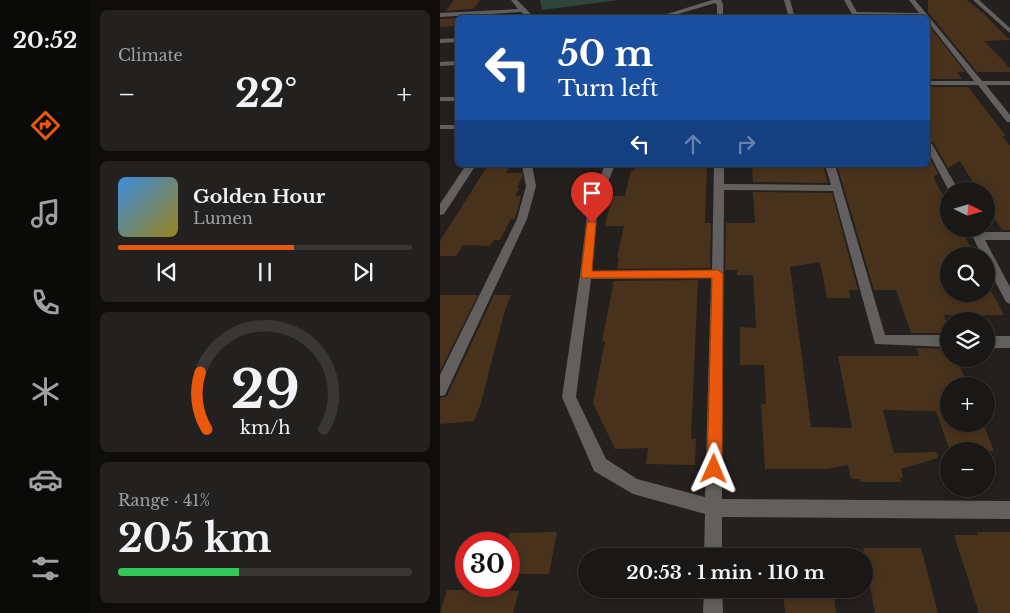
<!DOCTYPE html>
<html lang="en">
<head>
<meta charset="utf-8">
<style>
  body { margin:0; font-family:"Libre Baskerville",serif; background:#23211f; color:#f1f3f6; height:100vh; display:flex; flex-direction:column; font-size:19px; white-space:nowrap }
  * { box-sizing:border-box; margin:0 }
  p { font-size:16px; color:#9fa0a1 }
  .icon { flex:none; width:28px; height:28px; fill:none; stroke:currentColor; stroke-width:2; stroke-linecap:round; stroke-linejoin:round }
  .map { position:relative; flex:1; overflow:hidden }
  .sheet { display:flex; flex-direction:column; gap:10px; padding:10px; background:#0e0d0c; width:350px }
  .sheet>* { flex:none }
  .top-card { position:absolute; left:15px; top:15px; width:475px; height:152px; border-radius:8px; box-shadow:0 2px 8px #0003,0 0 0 1px #383735; background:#1a4fa0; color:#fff; overflow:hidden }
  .needle { width:32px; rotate:95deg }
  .controls { position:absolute; left:500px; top:182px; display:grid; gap:10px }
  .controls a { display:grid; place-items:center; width:55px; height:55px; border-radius:50%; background:#1a1816; box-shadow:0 2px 8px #0003,0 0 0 1px #383735; font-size:25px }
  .speed { position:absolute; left:15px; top:532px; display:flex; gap:10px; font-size:25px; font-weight:700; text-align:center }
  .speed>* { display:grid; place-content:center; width:65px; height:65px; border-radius:50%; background:#1a1816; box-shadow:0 2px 8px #0003,0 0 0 1px #383735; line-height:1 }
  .speed .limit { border:8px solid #d22; background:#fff; color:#111 }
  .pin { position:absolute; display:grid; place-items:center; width:42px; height:42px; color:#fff; margin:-51px -21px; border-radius:50% 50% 50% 0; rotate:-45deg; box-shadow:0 0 5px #0007 }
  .pin .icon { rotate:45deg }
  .me { position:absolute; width:55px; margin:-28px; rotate:1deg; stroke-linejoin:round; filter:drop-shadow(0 0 4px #0008) }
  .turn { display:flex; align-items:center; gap:18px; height:105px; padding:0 20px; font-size:22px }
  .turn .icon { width:65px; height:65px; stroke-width:2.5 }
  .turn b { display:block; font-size:35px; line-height:42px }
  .lanes { display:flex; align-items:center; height:48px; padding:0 20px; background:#0003; justify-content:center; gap:25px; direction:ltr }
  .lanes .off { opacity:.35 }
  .big { font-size:38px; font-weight:700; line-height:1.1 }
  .sheet .tile { flex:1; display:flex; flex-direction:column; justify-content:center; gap:8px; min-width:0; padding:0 18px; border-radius:8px; background:#23211f }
  .sheet .dial { align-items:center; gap:0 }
  .dial svg { height:130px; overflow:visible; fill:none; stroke:#383735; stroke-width:7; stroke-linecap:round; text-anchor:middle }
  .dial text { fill:#f1f3f6; stroke:none }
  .song { display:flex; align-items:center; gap:15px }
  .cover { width:60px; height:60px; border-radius:8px; background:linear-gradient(135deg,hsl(210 70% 55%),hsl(50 70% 35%)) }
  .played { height:5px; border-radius:2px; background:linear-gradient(90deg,#ea580c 60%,#383735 60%) }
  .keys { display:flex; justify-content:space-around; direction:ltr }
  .heat { display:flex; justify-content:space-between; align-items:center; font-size:28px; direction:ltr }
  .charge { height:8px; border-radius:4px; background:linear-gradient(90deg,#34c759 41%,#383735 0) }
  .trip { position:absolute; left:138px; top:548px; width:295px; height:50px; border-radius:25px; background:#1a1816; box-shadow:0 2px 8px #0003,0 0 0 1px #383735; font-weight:700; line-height:50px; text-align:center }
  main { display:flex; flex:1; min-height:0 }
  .dock { display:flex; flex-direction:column; width:90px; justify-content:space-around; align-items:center; background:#0a0a09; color:#9fa0a1 }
  .dock .icon { width:35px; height:35px }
  .dock .current { color:#ea580c }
  .dock b { font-size:22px; color:#f1f3f6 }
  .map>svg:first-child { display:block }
  .green { fill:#2f453b }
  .building { fill:#49321c }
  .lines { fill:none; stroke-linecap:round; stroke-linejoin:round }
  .minor { fill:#61605e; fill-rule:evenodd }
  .route { fill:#ea580c; stroke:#983908 }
</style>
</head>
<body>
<main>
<nav class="dock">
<b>20:52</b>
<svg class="icon current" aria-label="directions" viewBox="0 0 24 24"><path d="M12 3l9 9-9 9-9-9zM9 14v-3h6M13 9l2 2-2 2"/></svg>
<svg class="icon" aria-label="music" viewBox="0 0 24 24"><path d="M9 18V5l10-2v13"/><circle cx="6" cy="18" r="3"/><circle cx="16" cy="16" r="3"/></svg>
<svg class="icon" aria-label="phone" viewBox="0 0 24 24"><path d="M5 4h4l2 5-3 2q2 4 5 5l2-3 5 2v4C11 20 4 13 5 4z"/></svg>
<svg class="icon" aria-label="climate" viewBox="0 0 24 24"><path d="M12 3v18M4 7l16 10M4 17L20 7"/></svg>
<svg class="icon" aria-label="car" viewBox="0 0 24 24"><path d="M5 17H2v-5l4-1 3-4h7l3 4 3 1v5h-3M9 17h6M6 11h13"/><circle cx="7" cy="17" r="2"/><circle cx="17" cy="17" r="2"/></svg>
<svg class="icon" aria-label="filters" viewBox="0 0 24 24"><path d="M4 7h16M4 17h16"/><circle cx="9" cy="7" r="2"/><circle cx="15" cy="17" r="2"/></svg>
</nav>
<section class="sheet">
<div class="tile"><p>Climate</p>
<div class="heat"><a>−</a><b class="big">22°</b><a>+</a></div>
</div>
<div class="tile">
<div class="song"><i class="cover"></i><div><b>Golden Hour</b><p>Lumen</p></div></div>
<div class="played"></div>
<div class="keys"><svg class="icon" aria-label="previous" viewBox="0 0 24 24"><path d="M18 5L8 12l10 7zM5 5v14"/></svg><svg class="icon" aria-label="pause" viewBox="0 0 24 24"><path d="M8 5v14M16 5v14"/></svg><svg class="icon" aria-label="next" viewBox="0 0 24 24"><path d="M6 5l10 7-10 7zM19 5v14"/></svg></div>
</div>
<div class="tile dial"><svg viewBox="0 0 100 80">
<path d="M14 69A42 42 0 1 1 86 69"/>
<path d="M14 69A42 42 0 0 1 10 34" stroke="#ea580c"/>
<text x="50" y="56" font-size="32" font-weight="700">29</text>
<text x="50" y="72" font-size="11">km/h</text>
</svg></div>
<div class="tile"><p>Range · 41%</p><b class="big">205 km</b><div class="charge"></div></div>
</section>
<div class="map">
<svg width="570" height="613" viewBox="0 0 570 613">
  <rect width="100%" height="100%" fill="#23201e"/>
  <path class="green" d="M100 0H179L102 10Z"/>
  <g class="building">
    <path d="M14 0H40L33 9 6 11Z"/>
    <path d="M488 0H527L544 14 570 40 544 41 570 68V72H537L488 12Z"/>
    <path d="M18 18V26L0 27V19Z"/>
    <path d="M488 24 525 72H517L522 79H488V64H491L488 59Z"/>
    <path d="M488 87H528L566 136H562L570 146V230H562L546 205V191H538L520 161 508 168 494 143 488 139Z"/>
    <path d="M488 154 498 174 493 177 509 206V229H521L535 256H509V294H546V281L564 315H504L508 328H505L507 333H471L456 290H434L397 165 488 166Z"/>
    <path d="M48 165H70L66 173H82V177L77 188H79L75 196H81L75 219H71L60 240H54L50 246 23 245 16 256H0V241Z"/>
    <path d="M195 165H267L265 223H271L270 268 177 269 179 257H177L184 226H165L172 196H185L191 171H194Z"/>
    <path d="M312 165H383L388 183 313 182Z"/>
    <path d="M313 192 392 193 418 290H409L410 298H387L380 262 350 267 371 427 412 428 398 356H479L476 348 509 349V359H517L528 386H509V424H543L554 451H510L496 411 443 410 454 453 497 452 498 458 461 469 463 478H460L461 482H420V479H411L408 465 386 469H325L321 404H326L324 365H300V327L316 328 313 275H297V270H285L286 223H315Z"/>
    <path d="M258 280 251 439H256L255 465 206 464 208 448 175 449 153 403 165 341H162L174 281Z"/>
    <path d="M0 295H38L0 371Z"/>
    <path d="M54 295H71L65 310 40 406 34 421 0 424V398L7 396Z"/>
    <path d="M117 532 109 574H69V533Z"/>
    <path d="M537 532H570V613H539L514 535H538Z"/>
    <path d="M340 547H387L388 556H340Z"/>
    <path d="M423 548H481L498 613H435Z"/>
    <path d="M343 589H393L396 613H345Z"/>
    <path d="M7 590H24L79 591 73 613H0Z"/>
  </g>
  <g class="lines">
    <g class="minor">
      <path d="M71 0H77L95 18H88L81 12 0 17V13L78 9Z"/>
      <path d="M272 0H281L283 4V18H277V5L275 3 225 18H214Z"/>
      <path d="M344 0H350L355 18H349Z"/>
      <path d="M404 0H410L417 12 479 13 469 0H475L542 81H570V85H546L570 115V122H567L538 85H488V81H534L488 22V18L419 16 420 18H414Z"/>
      <path d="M533 0H539L570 28V33Z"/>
      <path d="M18 38V42L0 43V39Z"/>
      <path d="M18 61V65L0 66V62Z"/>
      <rect x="0" y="97" width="18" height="4"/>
      <rect x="0" y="125" width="18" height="4"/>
      <path d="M488 141 492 144 519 191H509L488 151Z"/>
      <path d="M26 165H36L4 214 0 215V204Z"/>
      <path d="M82 165H92L96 186 87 219 5 395 0 396V375L77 219 86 186Z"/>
      <path d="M165 165H175L158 206 152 271 272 270 274 165H284V184L391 185 385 165H395L445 335H509V347L435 344 393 191 284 190 282 499 570 501V519L282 517V556H264L265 514 193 494 154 471 122 397 140 275 148 206ZM271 278 265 497 197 479 166 459 136 397 151 279Z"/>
      <path d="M529 229H539L541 232H570V240H545L570 287V304L566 302 546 264V256H542Z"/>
      <rect x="546" y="336" width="24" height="12"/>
      <path d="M264 589H282L283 613H263Z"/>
    </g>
  </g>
  <path class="route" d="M152 220 156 223 152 271 278 270 283 274 282 469 280 474 274 477 269 474 267 469 272 278H142L141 275 147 223Z"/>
</svg>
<div class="controls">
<a><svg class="needle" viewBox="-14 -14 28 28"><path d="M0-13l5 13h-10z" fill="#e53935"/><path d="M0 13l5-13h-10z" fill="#9fa0a1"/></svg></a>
<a><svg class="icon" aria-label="search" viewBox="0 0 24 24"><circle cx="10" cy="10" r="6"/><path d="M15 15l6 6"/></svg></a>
<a><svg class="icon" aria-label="layers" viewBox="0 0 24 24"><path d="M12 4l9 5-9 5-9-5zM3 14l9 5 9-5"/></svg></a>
<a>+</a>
<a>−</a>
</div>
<div class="speed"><div class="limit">30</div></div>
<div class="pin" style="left:152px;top:223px;background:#d93025"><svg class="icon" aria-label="arrive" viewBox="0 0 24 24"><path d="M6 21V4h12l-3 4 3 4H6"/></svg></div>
<svg class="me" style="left:274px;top:469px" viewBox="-20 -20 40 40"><path d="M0-17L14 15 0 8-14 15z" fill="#ea580c" stroke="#fff" stroke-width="4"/></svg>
<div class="trip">20:53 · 1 min · 110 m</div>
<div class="top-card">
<div class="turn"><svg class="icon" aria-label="left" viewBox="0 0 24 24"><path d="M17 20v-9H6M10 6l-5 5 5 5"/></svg><div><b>50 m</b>Turn left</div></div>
<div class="lanes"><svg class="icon" aria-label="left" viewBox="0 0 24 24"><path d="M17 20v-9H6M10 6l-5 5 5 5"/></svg><svg class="icon off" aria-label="ahead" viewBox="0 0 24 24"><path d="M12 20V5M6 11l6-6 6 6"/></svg><svg class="icon off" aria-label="right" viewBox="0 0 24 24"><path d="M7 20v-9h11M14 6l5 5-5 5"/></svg></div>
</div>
</div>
</main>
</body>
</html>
